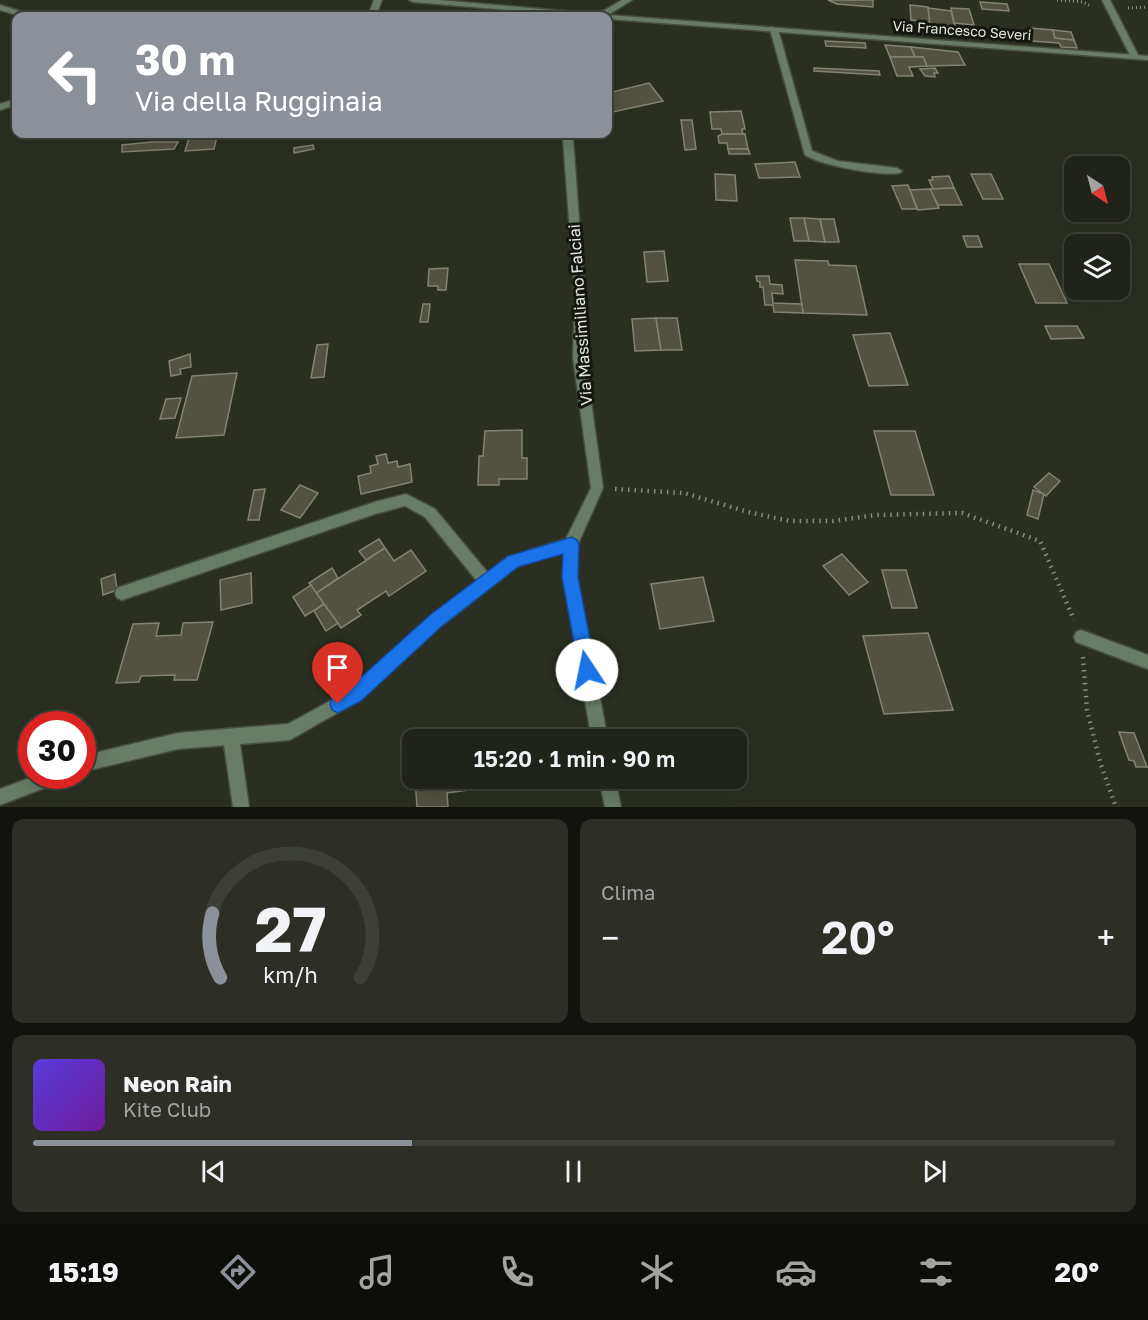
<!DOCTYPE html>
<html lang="it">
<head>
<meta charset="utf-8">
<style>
  body { margin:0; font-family:"Golos Text",sans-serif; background:#2d2f27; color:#f1f3f6; height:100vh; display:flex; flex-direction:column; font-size:22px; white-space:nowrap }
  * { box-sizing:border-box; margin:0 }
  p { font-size:20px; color:#a2a4a2 }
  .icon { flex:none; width:33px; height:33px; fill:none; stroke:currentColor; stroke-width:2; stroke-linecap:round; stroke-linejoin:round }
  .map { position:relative; height:807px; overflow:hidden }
  .sheet { display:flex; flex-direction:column; gap:12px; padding:12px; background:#12130e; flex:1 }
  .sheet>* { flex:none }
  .hud { position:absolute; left:12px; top:12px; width:600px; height:126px; border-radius:12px; box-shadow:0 6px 24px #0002,0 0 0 2px #3d4039; background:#8c9099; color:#fff; overflow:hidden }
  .needle { width:39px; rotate:144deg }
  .buttons { position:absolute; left:1064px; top:156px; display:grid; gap:12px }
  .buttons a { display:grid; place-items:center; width:66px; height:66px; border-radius:12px; background:#20231a; box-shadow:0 6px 24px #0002,0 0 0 2px #3d4039; font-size:30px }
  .speed { position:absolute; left:18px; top:711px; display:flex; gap:12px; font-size:30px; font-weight:700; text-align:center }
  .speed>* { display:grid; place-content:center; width:78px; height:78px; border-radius:50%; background:#20231a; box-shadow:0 6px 24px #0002,0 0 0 2px #3d4039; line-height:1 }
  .speed .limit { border:9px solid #d22; background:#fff; color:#111 }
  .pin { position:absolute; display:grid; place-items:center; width:51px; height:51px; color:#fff; margin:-62px -26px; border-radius:50% 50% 50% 0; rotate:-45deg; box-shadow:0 0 6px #0007 }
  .pin .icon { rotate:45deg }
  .me { position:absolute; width:66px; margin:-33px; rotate:349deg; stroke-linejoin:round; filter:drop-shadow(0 0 4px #0008) }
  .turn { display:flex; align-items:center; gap:21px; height:126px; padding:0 24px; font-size:27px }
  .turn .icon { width:78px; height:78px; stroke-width:2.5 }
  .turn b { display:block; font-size:42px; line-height:51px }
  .big { font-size:45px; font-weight:600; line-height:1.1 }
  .sheet .tile { flex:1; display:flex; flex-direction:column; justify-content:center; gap:9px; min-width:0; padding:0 21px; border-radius:12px; background:#2d2f27 }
  .sheet .dial { align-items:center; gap:0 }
  .dial svg { height:156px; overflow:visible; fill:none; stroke:#3d4039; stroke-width:7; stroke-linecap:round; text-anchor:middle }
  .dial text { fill:#f1f3f6; stroke:none }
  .song { display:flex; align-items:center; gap:18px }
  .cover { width:72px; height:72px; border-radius:9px; background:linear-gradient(135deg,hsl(250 70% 55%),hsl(280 70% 35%)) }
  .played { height:6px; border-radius:3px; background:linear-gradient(90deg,#8c9099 35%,#3d4039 35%) }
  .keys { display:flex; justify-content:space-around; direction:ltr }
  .heat { display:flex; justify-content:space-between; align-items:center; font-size:33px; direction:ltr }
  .sheet .tiles { flex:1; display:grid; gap:12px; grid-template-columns:1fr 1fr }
  .tile:last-child { grid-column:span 2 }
  .trip { position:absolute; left:402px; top:729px; width:345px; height:60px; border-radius:12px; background:#20231a; box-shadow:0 6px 24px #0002,0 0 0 2px #3d4039; font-weight:600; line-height:60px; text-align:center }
  .menu { display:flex; height:96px; justify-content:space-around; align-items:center; background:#0d0e0a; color:#a2a4a2 }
  .menu .icon { width:42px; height:42px }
  .menu .current { color:#8c9099 }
  .menu b { font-size:27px; color:#f1f3f6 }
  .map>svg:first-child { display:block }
  .building { fill:#525142; stroke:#838373; stroke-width:1.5 }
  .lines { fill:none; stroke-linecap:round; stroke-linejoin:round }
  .service-casing { stroke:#484d40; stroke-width:3 }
  .minor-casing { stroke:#484d40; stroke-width:3 }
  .tertiary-casing { stroke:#484d40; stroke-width:3 }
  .path-far1 { stroke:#898d82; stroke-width:3; stroke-dasharray:1 3; stroke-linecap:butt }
  .path { stroke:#898d82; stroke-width:4.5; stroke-dasharray:1.5 5; stroke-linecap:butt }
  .service { fill:#687c67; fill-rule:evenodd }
  .minor { fill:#687c67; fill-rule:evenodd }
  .tertiary { fill:#687c67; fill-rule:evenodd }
  .route { fill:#1a73e8; stroke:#114b97; stroke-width:1.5 }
  .labels { text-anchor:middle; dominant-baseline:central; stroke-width:6; stroke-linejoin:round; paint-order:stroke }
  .far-street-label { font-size:14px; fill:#e4e8df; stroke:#141610 }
  .street-label { font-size:16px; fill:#e4e8df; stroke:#141610 }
</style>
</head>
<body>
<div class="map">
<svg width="1148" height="807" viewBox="0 0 1148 807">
  <rect width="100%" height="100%" fill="#2a2f22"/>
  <g class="building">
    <path d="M828 0H873V7L837 4Z"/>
    <path d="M980 2 1007 4 1009 11 982 9Z"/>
    <path d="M910 5 928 7 931 22 911 20Z"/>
    <path d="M928 8 951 11 955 26 930 24Z"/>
    <path d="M951 8 969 9 974 25 954 23Z"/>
    <path d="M1030 28 1053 30 1055 38 1074 40 1077 48 1061 47 1059 43 1018 40 1016 32 1032 34Z"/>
    <path d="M1053 30 1071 32 1074 40 1055 38Z"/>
    <path d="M825 41 865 43 866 48 826 46Z"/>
    <path d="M885 45 911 47 915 57H890Z"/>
    <path d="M911 47 958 52 965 65 927 66 923 57H915Z"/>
    <path d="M890 57H923L927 66 909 67 913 76H897Z"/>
    <path d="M814 68 879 71 880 75 814 71Z"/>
    <path d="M935 68 938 73H934L935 77 925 76 920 69Z"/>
    <path d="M649 83 663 101 613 112 608 104V93Z"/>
    <path d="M741 111 745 129H742L743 134H722L721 129H712L710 112Z"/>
    <path d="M681 120H692L696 149 685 150Z"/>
    <path d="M722 134H745L748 149H728L727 143H719L718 136Z"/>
    <path d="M217 136 214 149 185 151 189 138Z"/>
    <path d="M152 142H178L174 149 122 152V145Z"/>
    <path d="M313 145 314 149 294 153V148Z"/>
    <path d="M728 149H748L750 154H729Z"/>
    <path d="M795 162 800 177 759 178 755 164Z"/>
    <path d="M715 174 735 175 737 201 716 200Z"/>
    <path d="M971 174H991L1003 199H983Z"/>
    <path d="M949 176 954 188 933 189 929 180H933L932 177Z"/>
    <path d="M908 185 910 190 917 209H902L892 186Z"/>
    <path d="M954 188 962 205H938L930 189Z"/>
    <path d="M930 189 939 208 918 210 910 190Z"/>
    <path d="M790 218H804L809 241H794Z"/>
    <path d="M804 218 820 219 825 242 809 241Z"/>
    <path d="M820 219H834L839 242H825Z"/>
    <path d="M963 236H978L982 247H967Z"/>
    <path d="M664 251 668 281 647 282 644 252Z"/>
    <path d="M795 260 828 261 829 265 856 266 867 315 803 313Z"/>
    <path d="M1019 264H1049L1067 303H1036Z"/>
    <path d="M448 268 446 290H438V286H428L429 269Z"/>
    <path d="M756 276H769L770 284 782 285 783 294 772 293 773 303 802 304 803 313 774 312 773 305H765L763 287H760V282L757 281Z"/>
    <path d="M423 304H430L428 322H420Z"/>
    <path d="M656 318 661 350 635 351 632 319Z"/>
    <path d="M656 318H677L682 350H661Z"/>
    <path d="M1045 326H1077L1084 338 1051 339Z"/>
    <path d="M890 333 908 385 869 386 853 335Z"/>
    <path d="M328 344 324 377 311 378 317 345Z"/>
    <path d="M190 354 191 367 180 369 181 374 171 376 169 361Z"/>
    <path d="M237 373 224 435 176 438 192 376Z"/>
    <path d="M181 398 175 418 160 419 166 399Z"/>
    <path d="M522 430V458H527V479H499V485H478L479 456H483L485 431Z"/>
    <path d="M874 431H915L934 495H891Z"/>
    <path d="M386 454 388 463 397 461 398 467 410 464 412 482 361 494 358 476 371 473 370 466 378 464 376 456Z"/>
    <path d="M1049 473 1060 481 1046 496 1034 487Z"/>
    <path d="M300 485 318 493 300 518 281 510Z"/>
    <path d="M265 489 259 520H248L254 490Z"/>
    <path d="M1033 490 1044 494 1038 519 1027 515Z"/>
    <path d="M379 539 385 548 366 560 359 551Z"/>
    <path d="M385 548 394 561 411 550 426 571 389 596 386 591 357 610 361 615 341 628 316 593Z"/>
    <path d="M842 554 868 582 849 595 823 566Z"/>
    <path d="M332 568 338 578 316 593 309 583Z"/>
    <path d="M882 570H906L917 608H892Z"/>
    <path d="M251 573 252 603 221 610 220 580Z"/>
    <path d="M115 574 117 590 103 595 101 579Z"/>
    <path d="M703 577 714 621 660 629 651 584Z"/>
    <path d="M311 585 324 604 305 616 293 597Z"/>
    <path d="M324 604 338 623 326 631 314 611Z"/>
    <path d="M213 622 197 680H174L175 675 141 676 139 682 116 683 133 624 159 623 156 636 181 635 183 623Z"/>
    <path d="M928 633 953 710 884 714 863 636Z"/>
    <path d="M1119 732 1134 733 1147 767H1136L1134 761 1129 760Z"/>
    <path d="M412 747V775L406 776 405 748Z"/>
    <path d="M415 778H467L468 790 447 793 448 807H417Z"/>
  </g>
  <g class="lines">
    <defs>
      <g id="service">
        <path d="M374 0H382L376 16H368Z"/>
        <path d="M534 9 541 11 538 16H530Z"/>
        <path d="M771 27 778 29 812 151 838 161 897 168 902 171 900 173C879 176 823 166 805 155L770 29Z"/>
        <path d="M1081 630 1148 655V669L1076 642 1074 637 1076 632Z"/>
        <path d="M231 729 237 731 239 737 249 807H233L223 737 225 731Z"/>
      </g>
      <g id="minor">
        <path d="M1102 0H1110L1139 57 1138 59 1131 57Z"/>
        <path d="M0 5 29 14 30 16H20L0 10Z"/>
        <path d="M16 99V105L0 110V104Z"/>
        <path d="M566 134H575L573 139 585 300V357L603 488 578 544 577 577 608 740H592L563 577 564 552 518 566 441 626 360 700 295 737 290 740 178 749 82 772V756L178 733 288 724 350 690 431 616 477 581 425 517 405 506 375 514 122 600 117 598 115 593 117 588 375 502 406 494 435 509 488 573 509 557 566 539 591 488 573 357 575 300 563 139Z"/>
        <path d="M35 776H62L60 782 0 805V789Z"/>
        <path d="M599 778H615L621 807H605Z"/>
      </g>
      <path id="tertiary" d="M409 0H439L598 14 622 0H632L608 15 1148 56V60L608 19V16H576L413 2Z"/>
    </defs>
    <use href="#service" class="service-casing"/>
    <use href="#minor" class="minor-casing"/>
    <use href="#tertiary" class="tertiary-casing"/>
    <g class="path-far1">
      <path d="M1057 0 1083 2 1091 6"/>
      <path d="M1128 8 1148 7"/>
    </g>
    <g class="path">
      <path d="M615 489 684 493 748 512 790 521H833L876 515 962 513 1040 541 1074 620"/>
      <path d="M1083 657 1087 710 1100 762 1116 807"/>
    </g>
    <use href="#service" class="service"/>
    <use href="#minor" class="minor"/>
    <use href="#tertiary" class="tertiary"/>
  </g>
  <path class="route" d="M572 537 577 540 579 544 578 577 596 670 593 676 587 678 581 676 579 670 562 577 563 554 518 567 442 626 361 701 338 713 332 710 330 704 332 698 348 689 430 615 508 556Z"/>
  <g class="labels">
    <g class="far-street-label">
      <text transform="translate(962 30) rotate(4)">Via Francesco Severi</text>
    </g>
    <g class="street-label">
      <text transform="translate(580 315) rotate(-94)">Via Massimiliano Falciai</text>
    </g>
  </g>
</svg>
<div class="buttons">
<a><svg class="needle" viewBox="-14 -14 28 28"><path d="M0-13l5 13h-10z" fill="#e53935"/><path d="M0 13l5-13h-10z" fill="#a2a4a2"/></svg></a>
<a><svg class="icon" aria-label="layers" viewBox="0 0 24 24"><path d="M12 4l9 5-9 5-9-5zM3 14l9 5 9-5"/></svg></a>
</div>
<div class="speed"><div class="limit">30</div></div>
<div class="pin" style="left:338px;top:704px;background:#d93025"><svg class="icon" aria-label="arrive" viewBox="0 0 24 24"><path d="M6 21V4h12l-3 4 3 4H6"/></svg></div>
<svg class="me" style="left:587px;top:670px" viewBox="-20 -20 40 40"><circle r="19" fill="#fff"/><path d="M0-13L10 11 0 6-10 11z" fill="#1a73e8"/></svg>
<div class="trip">15:20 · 1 min · 90 m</div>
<div class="hud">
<div class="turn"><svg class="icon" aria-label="left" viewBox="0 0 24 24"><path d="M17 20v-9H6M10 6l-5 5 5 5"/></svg><div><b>30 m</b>Via della Rugginaia</div></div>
</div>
</div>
<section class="sheet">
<div class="tiles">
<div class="tile dial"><svg viewBox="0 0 100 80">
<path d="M14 69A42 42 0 1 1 86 69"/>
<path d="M14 69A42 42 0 0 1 10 36" stroke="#8c9099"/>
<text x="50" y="56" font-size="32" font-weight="700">27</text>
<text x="50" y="72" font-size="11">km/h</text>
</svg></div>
<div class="tile"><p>Clima</p>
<div class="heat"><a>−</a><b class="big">20°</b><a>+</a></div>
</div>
<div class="tile">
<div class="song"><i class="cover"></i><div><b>Neon Rain</b><p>Kite Club</p></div></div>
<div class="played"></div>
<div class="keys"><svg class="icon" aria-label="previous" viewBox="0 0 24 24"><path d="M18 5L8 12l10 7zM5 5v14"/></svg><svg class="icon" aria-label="pause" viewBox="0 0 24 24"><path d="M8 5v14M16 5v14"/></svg><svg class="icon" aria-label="next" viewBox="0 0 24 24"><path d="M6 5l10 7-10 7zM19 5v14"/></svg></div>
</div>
</div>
</section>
<nav class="menu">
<b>15:19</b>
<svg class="icon current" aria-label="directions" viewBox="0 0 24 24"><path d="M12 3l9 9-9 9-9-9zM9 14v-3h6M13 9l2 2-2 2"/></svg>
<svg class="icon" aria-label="music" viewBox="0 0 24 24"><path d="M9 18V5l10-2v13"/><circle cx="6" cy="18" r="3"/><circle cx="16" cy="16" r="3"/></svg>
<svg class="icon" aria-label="phone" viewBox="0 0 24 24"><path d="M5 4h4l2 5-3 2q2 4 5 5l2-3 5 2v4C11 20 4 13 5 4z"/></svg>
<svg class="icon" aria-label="climate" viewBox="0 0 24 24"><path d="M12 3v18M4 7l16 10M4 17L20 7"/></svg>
<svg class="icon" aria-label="car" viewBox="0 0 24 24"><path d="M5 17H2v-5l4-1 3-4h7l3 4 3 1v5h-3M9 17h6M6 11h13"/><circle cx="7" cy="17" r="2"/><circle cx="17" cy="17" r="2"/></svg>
<svg class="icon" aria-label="filters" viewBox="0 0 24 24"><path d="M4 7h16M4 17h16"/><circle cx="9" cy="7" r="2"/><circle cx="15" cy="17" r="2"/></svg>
<b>20°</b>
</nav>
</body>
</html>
